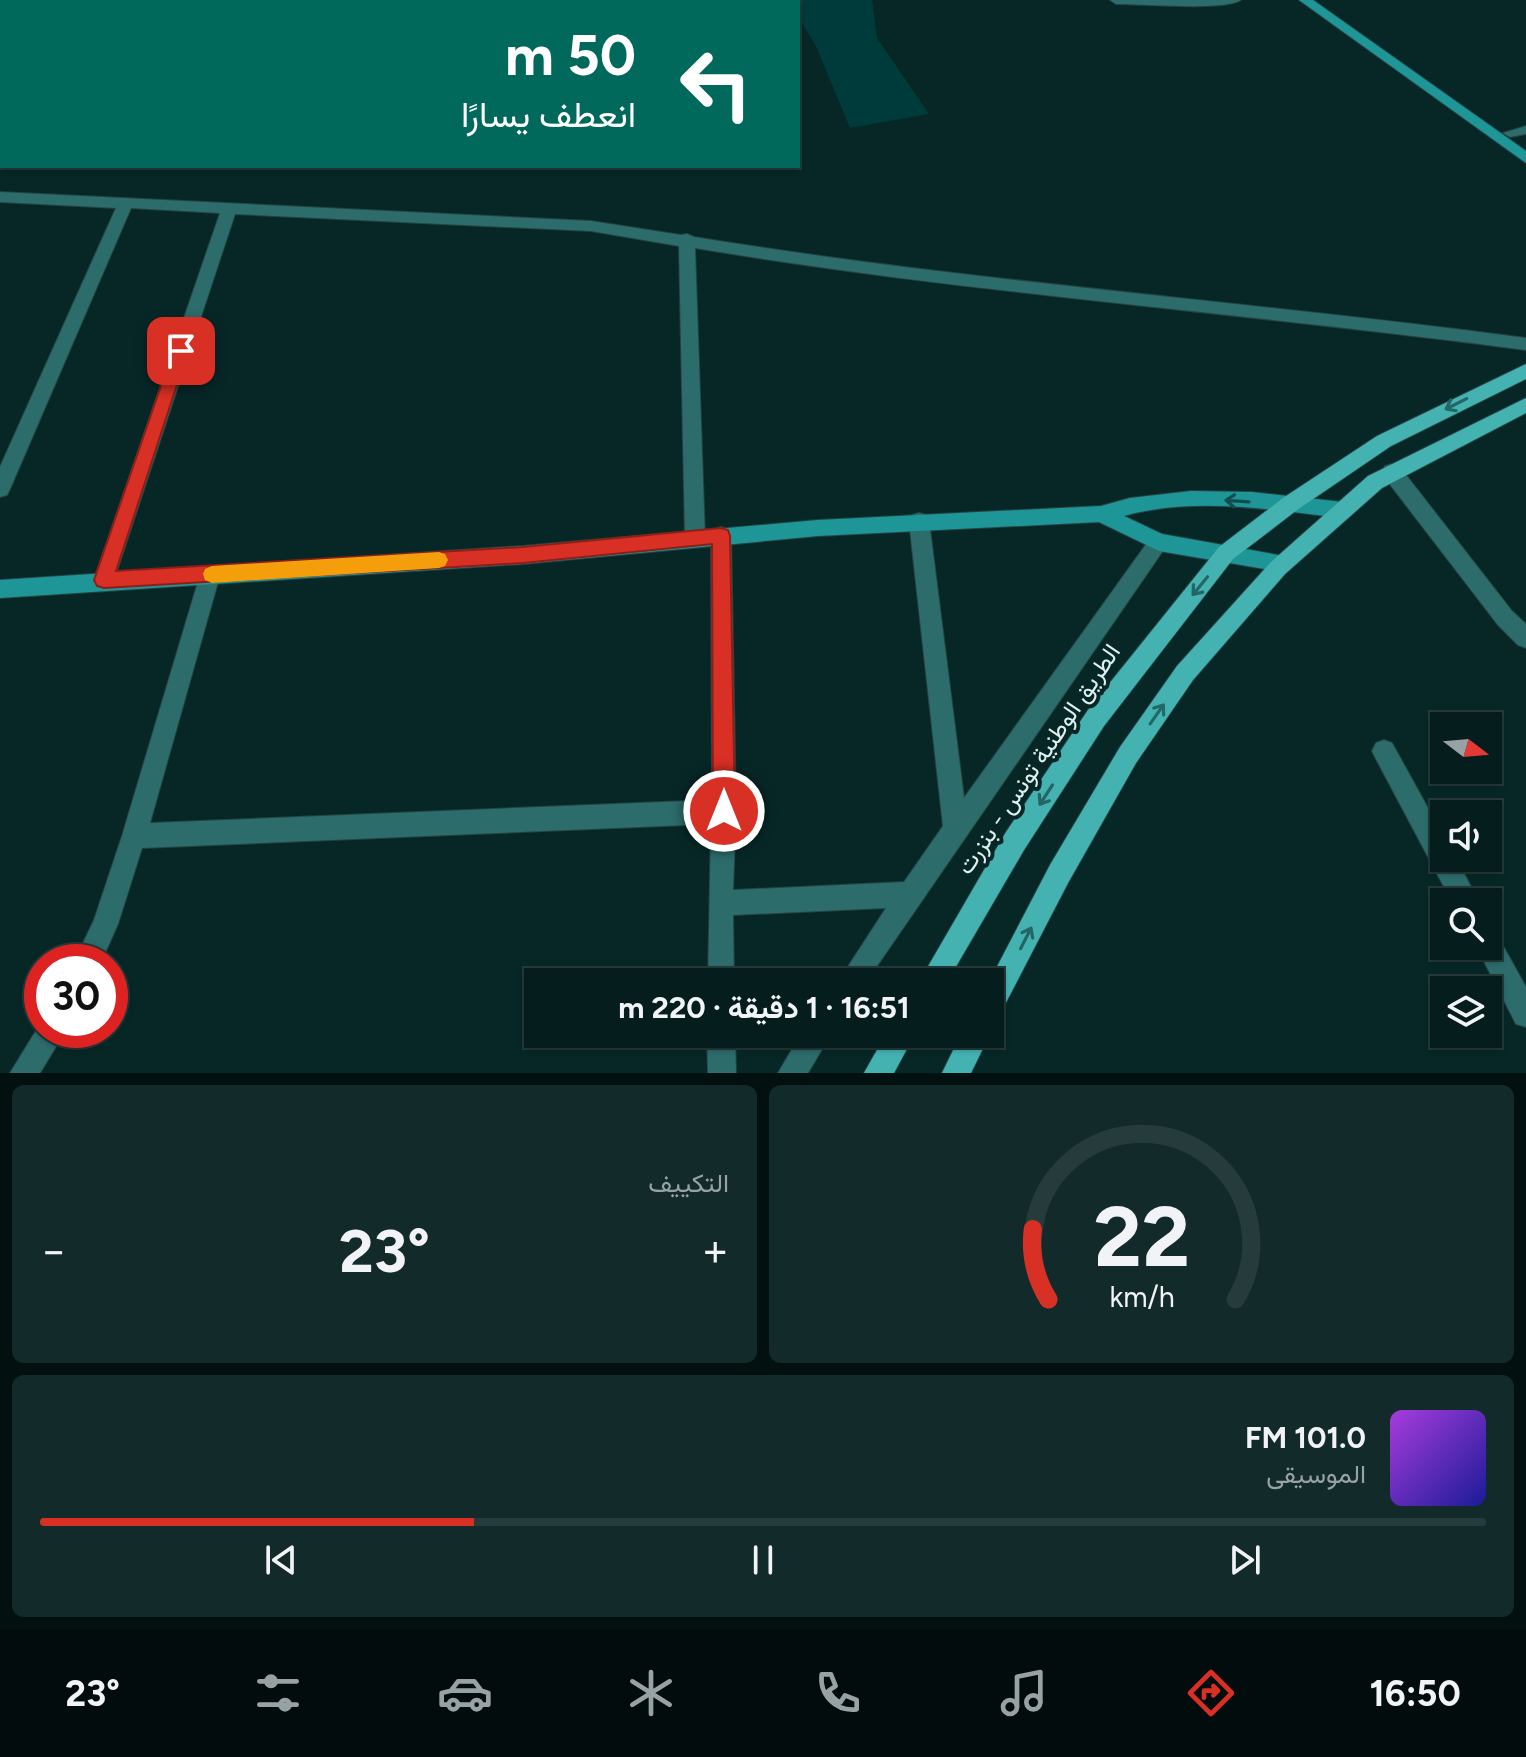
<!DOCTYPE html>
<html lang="ar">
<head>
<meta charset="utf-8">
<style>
  body { margin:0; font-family:Figtree,Vazirmatn,sans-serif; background:#132a2a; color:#f1f3f6; direction:rtl; height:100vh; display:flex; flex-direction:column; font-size:30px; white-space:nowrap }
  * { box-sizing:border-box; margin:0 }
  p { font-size:26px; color:#97a2a4 }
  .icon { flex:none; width:44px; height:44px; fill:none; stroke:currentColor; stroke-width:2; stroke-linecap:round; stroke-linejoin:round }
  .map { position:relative; height:1073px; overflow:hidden; direction:ltr }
  .side { display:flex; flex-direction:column; gap:12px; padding:12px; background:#031010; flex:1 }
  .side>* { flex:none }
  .guide { position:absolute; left:0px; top:0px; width:800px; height:168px; box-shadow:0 2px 6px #0004,0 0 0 2px #263b3b; direction:rtl; background:#00695c; color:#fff; overflow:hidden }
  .needle { width:52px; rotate:106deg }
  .tools { position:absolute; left:1430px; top:712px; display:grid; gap:16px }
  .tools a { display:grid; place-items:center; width:72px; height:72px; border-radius:0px; background:#051d1d; box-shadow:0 2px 6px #0004,0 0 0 2px #263b3b; font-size:40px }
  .speed { position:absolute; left:24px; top:944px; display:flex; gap:16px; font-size:40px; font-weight:700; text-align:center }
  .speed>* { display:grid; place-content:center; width:104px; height:104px; border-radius:50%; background:#051d1d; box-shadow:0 2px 6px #0004,0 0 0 2px #263b3b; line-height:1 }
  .speed .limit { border:12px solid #d22; background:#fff; color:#111 }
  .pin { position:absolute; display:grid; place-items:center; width:68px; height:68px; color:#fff; margin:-34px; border-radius:16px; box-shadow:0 4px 12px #0006 }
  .me { position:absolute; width:88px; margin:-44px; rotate:0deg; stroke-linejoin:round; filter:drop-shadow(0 0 6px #0008) }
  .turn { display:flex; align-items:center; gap:28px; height:168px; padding:0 32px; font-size:36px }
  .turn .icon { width:104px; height:104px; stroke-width:2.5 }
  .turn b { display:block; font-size:56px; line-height:68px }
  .big { font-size:60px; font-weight:700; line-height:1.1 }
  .side .card { flex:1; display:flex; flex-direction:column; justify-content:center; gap:12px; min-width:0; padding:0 28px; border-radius:12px; background:#132a2a }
  .side .dial { align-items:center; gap:0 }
  .dial svg { height:208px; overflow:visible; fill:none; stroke:#263b3b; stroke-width:7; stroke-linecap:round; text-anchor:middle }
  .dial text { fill:#f1f3f6; stroke:none }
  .song { display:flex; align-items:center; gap:24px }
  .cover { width:96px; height:96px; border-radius:12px; background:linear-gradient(135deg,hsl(280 70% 55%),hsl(240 70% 35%)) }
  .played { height:8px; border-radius:4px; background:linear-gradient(90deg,#d93025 30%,#263b3b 30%) }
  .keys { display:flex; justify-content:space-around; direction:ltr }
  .heat { display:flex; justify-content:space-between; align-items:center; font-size:44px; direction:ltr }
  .side .tiles { flex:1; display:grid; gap:12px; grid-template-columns:1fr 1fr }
  .card:last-child { grid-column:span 2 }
  .trip { position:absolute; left:524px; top:968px; width:480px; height:80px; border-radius:0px; background:#051d1d; box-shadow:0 2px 6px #0004,0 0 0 2px #263b3b; font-weight:700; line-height:80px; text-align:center; direction:rtl }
  .menu { display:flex; height:128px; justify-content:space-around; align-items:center; background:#020c0c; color:#97a2a4 }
  .menu .icon { width:56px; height:56px }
  .menu .selected { color:#d93025 }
  .menu b { font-size:36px; color:#f1f3f6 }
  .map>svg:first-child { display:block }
  .green { fill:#003b3b }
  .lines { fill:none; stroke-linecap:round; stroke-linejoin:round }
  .street-casing { stroke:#254343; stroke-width:2 }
  .secondary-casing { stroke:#254343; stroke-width:2 }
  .primary-casing { stroke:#254343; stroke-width:2 }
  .street { fill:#2c6c6b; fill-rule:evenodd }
  .secondary { fill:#1e9596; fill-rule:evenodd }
  .primary { fill:#45b2b2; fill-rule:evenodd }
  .oneway { stroke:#236666 }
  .oneway2 { stroke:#0f4e4e }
  .route { fill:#d93025; stroke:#8d1f18; stroke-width:2 }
  .slow { fill:#f59e0b }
  .labels { text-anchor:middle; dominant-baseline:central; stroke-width:8; stroke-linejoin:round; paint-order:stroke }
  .street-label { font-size:24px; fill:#def0ef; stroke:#072727 }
</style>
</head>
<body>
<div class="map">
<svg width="1526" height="1073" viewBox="0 0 1526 1073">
  <rect width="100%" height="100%" fill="#072727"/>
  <path class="green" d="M789 0H872L877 38 929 114 850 128 816 46 798 16V2Z"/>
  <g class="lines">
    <defs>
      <g id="street">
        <path d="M1110 0H1241C1225 11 1141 4 1116 4Z"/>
        <path d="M1526 126V134L1510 137 1503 133Z"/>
        <path d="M0 192 591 221 681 235 687 234 694 237C970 282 1249 301 1526 338V350C1249 313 971 294 695 248L705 538 702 544 695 547 688 544 685 538 679 246 591 231 235 214 114 580 111 586 104 589 97 586 94 580 220 213 131 208 10 489 7 495 0 497V467L116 208 0 202Z"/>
        <path d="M1392 464 1399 466 1512 611 1526 624V648L1518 645 1498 625 1385 478 1382 472 1385 466Z"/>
        <path d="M919 513 926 515 929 521 964 798 1152 536 1159 533 1166 536 1169 542 866 982H838L886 908 733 915 734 982H708L711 824 142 848 118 924 101 962H74L94 920 122 836 200 575 203 569 210 566 217 569 220 575 150 823 712 800 711 536 714 530 721 527 728 530 731 536 736 811 733 890 904 882 943 826 909 521 912 515Z"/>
        <path d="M1384 740 1392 743 1444 837V858H1456L1479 902H1452L1376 759 1372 751 1376 743Z"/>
        <path d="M1488 931 1497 935 1526 987V1027L1516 1024 1476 946H1488Z"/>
        <path d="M42 1021V1030H66L40 1073H10Z"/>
        <path d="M707 1034H735L736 1073H708Z"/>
        <path d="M801 1034H831L808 1073H778Z"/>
      </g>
      <g id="secondary">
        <path d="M1299 0H1313L1526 151V163Z"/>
        <path d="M1191 491 1252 492 1343 502 1350 504 1353 510 1350 516 1343 518C1272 510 1194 496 1124 516L1162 534 1290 557 1293 563 1290 569 1283 572 1159 551 1099 522 818 536 523 564 0 598V580L523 546 818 520 1101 506 1130 498Z"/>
      </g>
      <g id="primary">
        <path d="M1526 364V379L1391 446 1297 510 1233 559 1104 726 1024 850 947 982H919L1006 832 1088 710 1219 547 1283 498 1377 436Z"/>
        <path d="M1526 398V413L1382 488 1285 574 1193 680 1136 763 1068 883 999 1016 990 1020 989 982 1050 865 1120 747 1177 666 1271 562 1368 476Z"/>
        <path d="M886 1034H915L894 1073H864Z"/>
        <path d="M961 1034H990L971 1073H942Z"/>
      </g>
    </defs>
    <use href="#street" class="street-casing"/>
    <use href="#secondary" class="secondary-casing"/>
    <use href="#primary" class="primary-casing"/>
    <use href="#street" class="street"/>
    <use href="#secondary" class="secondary"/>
    <use href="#primary" class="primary"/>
  </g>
  <defs><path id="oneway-shaft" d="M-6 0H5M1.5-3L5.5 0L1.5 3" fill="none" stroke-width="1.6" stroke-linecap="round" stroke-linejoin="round" transform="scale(2)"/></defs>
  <g class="oneway">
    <use href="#oneway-shaft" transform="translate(1456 404) rotate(153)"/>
    <use href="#oneway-shaft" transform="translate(1200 586) rotate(129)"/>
    <use href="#oneway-shaft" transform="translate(1157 714) rotate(-55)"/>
    <use href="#oneway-shaft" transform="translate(1046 795) rotate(123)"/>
    <use href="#oneway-shaft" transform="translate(1026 938) rotate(-63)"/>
  </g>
  <use class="oneway2" href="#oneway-shaft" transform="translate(1237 501) rotate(-176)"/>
  <path class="route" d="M181 345 188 351 116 571 523 547 721 528 728 530 730 536 735 811 732 819 724 822 716 819 713 811 712 544 523 563 104 588 97 586 94 580 173 351Z"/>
  <path class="slow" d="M439 552 445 554 448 560 445 566 439 568 212 583 205 580 203 574 205 569 212 566Z"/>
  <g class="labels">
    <g class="street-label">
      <text transform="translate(1038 759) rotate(-56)">الطريق الوطنية تونس - بنزرت</text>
    </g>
  </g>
</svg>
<div class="tools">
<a><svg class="needle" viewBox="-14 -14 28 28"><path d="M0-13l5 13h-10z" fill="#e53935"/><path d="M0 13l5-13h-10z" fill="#97a2a4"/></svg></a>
<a><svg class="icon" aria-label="sound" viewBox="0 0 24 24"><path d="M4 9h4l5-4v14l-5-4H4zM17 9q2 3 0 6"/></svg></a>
<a><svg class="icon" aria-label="search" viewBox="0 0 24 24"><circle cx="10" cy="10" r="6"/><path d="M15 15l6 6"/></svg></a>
<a><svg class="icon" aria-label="layers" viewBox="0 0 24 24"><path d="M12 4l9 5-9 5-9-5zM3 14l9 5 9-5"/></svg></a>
</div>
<div class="speed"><div class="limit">30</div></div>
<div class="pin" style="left:181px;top:351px;background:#d93025"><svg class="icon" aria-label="arrive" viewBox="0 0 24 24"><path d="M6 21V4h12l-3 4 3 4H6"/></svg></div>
<svg class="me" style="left:724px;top:811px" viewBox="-20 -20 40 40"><circle r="17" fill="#d93025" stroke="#fff" stroke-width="3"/><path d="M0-11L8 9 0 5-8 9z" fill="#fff"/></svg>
<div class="trip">16:51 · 1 دقيقة · 220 m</div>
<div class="guide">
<div class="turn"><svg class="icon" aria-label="left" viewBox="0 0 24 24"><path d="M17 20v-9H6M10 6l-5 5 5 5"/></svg><div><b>50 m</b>انعطف يسارًا</div></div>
</div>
</div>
<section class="side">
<div class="tiles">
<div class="card dial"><svg viewBox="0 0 100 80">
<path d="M14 69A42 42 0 1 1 86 69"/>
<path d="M14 69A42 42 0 0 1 8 42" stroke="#d93025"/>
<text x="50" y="56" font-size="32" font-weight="700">22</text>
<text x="50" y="72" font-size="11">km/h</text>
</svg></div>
<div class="card"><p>التكييف</p>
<div class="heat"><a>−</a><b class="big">23°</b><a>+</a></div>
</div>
<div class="card">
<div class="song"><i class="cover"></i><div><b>101.0 FM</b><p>الموسيقى</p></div></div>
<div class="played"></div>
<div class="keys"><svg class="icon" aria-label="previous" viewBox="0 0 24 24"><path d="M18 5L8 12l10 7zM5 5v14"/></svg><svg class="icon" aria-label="pause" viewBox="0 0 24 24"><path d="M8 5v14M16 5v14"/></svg><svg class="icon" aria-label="next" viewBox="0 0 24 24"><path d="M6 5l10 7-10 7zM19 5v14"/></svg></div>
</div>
</div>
</section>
<nav class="menu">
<b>16:50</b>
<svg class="icon selected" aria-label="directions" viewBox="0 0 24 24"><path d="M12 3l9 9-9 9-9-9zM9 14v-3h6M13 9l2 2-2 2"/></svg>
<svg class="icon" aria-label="music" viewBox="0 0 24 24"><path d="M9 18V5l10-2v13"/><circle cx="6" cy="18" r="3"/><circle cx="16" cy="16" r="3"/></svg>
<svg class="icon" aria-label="phone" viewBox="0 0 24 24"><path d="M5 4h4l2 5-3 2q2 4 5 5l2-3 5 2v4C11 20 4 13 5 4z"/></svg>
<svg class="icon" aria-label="climate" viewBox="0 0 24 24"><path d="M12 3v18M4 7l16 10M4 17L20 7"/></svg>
<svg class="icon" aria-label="car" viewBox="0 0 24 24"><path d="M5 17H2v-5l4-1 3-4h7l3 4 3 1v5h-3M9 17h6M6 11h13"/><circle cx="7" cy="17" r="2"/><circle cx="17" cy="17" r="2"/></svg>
<svg class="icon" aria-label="filters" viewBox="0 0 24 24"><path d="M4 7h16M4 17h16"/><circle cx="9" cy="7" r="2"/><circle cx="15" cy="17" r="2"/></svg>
<b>23°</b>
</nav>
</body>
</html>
